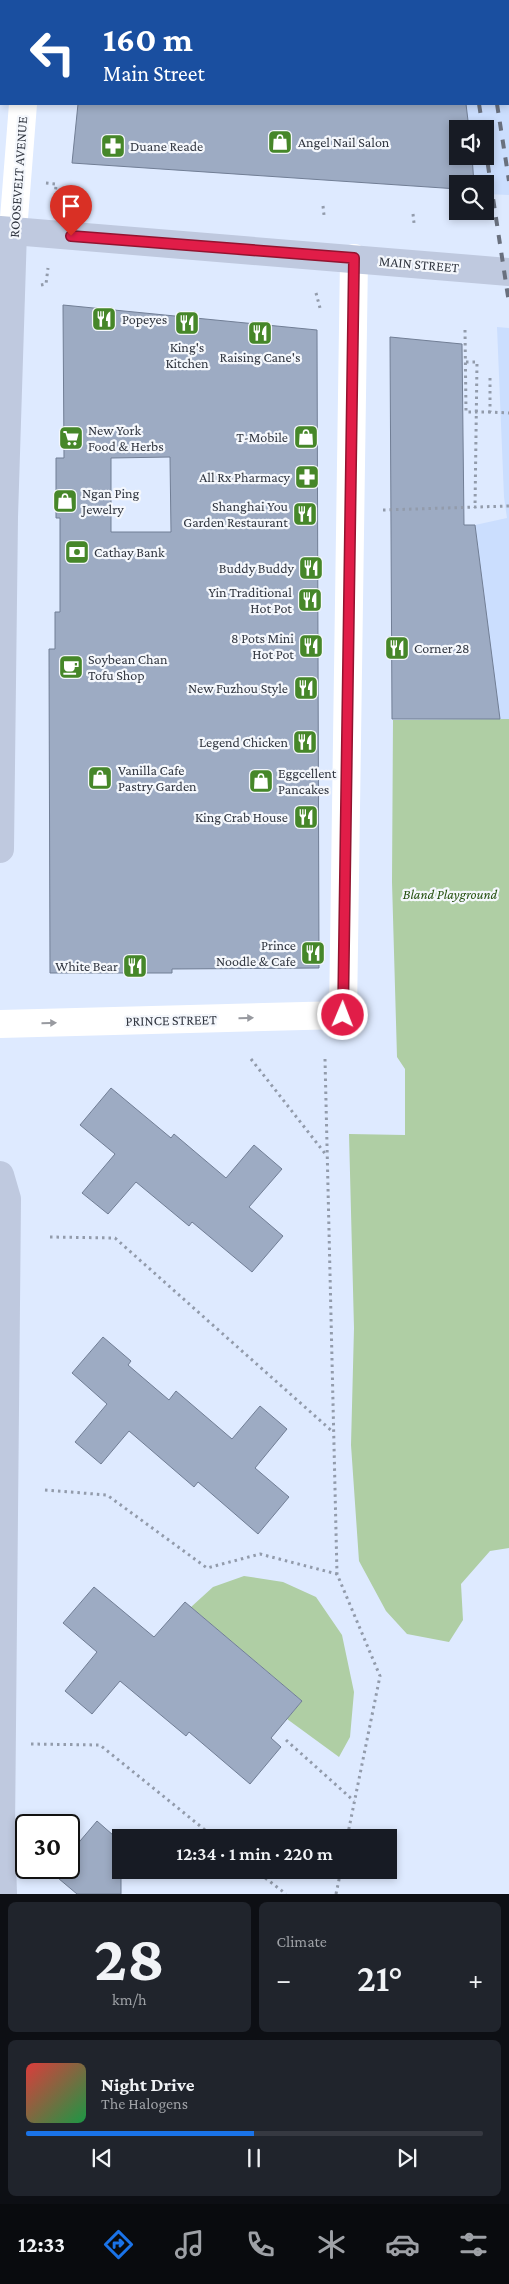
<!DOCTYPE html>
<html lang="en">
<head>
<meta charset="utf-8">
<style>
  body { margin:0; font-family:"Crimson Pro",serif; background:#20242c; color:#f1f3f6; height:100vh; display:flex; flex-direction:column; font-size:19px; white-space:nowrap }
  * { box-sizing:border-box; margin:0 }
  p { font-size:16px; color:#9ea1a6 }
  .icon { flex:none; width:28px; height:28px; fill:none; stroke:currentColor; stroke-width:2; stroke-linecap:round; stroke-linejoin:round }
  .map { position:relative; height:1894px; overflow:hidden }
  .drawer { display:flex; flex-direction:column; gap:8px; padding:8px; background:#0d0f14; flex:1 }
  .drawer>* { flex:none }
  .top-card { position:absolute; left:0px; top:0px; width:510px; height:105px; box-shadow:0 2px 8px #0003; background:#1a4fa0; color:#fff; overflow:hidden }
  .controls { position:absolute; left:449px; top:120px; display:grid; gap:10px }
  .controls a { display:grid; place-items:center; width:45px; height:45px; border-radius:0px; background:#171b24; box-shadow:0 2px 8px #0003; font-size:25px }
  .speed { position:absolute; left:15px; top:1814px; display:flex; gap:10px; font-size:25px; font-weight:700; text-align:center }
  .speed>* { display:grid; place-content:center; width:65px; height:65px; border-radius:50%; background:#171b24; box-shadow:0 2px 8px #0003; line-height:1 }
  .speed .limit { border:2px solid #111; border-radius:8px; background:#fff; color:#111 }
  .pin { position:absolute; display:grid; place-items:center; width:42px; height:42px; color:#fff; margin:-51px -21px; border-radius:50% 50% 50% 0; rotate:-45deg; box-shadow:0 0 5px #0007 }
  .pin .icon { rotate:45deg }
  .me { position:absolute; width:55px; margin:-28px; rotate:1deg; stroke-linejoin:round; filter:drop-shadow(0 0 4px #0008) }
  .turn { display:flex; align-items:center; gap:18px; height:105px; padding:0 20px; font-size:22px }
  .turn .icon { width:65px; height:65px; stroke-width:2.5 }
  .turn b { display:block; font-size:35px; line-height:42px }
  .big { font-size:38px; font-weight:600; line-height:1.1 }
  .drawer .widget { flex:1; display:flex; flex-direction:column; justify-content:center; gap:8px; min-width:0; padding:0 18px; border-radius:8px; background:#20242c }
  .drawer .dial { align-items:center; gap:0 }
  .dial b { font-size:65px; line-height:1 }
  .song { display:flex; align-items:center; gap:15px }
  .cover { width:60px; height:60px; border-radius:8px; background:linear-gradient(135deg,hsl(0 70% 55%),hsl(140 70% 35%)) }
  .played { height:5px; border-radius:2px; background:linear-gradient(90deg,#1a73e8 50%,#363941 50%) }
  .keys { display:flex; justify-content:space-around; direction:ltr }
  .heat { display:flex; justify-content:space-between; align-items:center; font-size:28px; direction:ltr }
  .drawer .tiles { flex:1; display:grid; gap:8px; grid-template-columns:1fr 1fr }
  .widget:last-child { grid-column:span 2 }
  .trip { position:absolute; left:112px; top:1829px; width:285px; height:50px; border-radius:0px; background:#171b24; box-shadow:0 2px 8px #0003; font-weight:600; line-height:50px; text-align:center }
  .menu { display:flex; height:80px; justify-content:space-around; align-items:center; background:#090b0e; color:#9ea1a6 }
  .menu .icon { width:35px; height:35px }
  .menu .selected { color:#1a73e8 }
  .menu b { font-size:22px; color:#f1f3f6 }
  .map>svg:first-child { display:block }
  .built { fill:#cbdefe }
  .green { fill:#afcea4 }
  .building { fill:#9dabc3; stroke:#717e95; fill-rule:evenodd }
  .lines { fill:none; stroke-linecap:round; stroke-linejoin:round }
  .path { stroke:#929bab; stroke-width:3; stroke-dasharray:2.5 4; stroke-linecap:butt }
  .minor { stroke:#fff; stroke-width:28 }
  .tertiary { stroke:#fff; stroke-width:28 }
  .secondary { stroke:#bfc9df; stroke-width:28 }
  .rail { stroke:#69707e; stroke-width:4; stroke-dasharray:9 9; stroke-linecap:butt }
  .oneway { fill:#989aa0 }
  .route-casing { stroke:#92132f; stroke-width:12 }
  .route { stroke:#e11d48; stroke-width:9 }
  .labels { text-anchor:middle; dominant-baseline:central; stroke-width:4.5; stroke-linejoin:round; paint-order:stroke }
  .poi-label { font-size:14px; fill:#313640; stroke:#f4f7fc; text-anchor:end }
  .street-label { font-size:14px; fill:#313640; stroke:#f4f7fc }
  .park-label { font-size:14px; font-style:italic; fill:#24500f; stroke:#f4f7fc }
</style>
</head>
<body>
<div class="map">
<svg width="509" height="1894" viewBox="0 0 509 1894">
  <rect width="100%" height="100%" fill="#deeaff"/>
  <g class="built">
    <path d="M509 65V195L485 194V184H474L472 156H485V129H469L466 104H509Z"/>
    <path d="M497 327 509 328V719H500L475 525 507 518 504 497Z"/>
  </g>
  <g class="green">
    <path d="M509 719V1548L490 1551 461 1584 463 1620 449 1642 407 1634 386 1611 359 1561 351 1445 354 1328 349 1134 405 1135V1069L397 1057 392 882 393 720Z"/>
    <path d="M244 1576 283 1582 316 1597 342 1635 354 1692 350 1737 339 1757 287 1719 302 1701 191 1607 213 1587Z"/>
  </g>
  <g class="building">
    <path d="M78 104H466L469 129H458V156H472L474 184H458V189L72 163Z"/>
    <path d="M63 305 317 330 319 968 172 969V973H50L49 649H55V612H60V518H56V458H64ZM170 457 171 532H111V458Z"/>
    <path d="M390 337 462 344 464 525H475L500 719H392Z"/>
    <path d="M111 1088 171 1138 174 1134 226 1178 254 1145 282 1169 249 1207 283 1236 252 1272 192 1222 189 1226 136 1182 108 1214 82 1193 115 1154 80 1125Z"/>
    <path d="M103 1337 131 1361 128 1365 169 1400 176 1391 232 1439 260 1406 287 1429 255 1468 289 1497 258 1534 198 1482 194 1487 129 1431 101 1464 75 1442 107 1404 72 1373Z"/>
    <path d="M94 1587 154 1637 185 1602 302 1701 271 1738 281 1747 250 1784 189 1732 186 1736 120 1681 92 1714 65 1691 97 1652 63 1623Z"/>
    <path d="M97 1821 121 1842V1894H77L52 1873 57 1868H69V1854Z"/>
  </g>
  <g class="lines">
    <g class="path">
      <path d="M46 183 56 184 55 201"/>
      <path d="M323 206 324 215"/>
      <path d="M413 214 414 223"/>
      <path d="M41 285 46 284 48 268"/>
      <path d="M316 293 320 308 323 309"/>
      <path d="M465 330 466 412H490"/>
      <path d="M466 362H477L475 508"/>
      <path d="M490 378V412L509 413"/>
      <path d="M383 510 509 506"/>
      <path d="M251 1059 327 1156"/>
      <path d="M325 1059 337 1574 380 1676 347 1838"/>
      <path d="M50 1237 115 1238 333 1432"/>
      <path d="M45 1490 107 1495 207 1568 260 1554 337 1574"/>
      <path d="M286 1740 354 1801"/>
      <path d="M31 1744 100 1745 215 1838"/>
      <path d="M255 1870 286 1894"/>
      <path d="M336 1894 341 1870"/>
    </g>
    <path class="minor" d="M0 1024 343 1015 354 258"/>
    <g class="tertiary">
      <path d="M36 1V0"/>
      <path d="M13 231 23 104"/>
    </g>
    <g class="secondary">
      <path d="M0 230 509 272"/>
      <path d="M0 849 4 517 13 231"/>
      <path d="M0 1175 7 1199 1 1831 3 1894"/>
    </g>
    <g class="rail">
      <path d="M465 0V1"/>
      <path d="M482 0V1"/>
      <path d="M479 104 483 129"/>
      <path d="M497 104 509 181"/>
      <path d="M485 146 509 303"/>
    </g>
  </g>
  <defs><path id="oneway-solid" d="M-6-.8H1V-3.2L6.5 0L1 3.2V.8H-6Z" transform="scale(1.25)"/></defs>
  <g class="oneway">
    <use href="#oneway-solid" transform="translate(246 1018) rotate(-1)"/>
    <use href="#oneway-solid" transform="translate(49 1023) rotate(-1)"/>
  </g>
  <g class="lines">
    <defs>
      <path id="route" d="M71 236 354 258 343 1015"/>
    </defs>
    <use href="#route" class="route-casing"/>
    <use href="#route" class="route"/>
  </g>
  <defs>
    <symbol id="shop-square" viewBox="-11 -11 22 22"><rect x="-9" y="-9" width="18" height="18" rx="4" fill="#468729" stroke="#f4f7fc"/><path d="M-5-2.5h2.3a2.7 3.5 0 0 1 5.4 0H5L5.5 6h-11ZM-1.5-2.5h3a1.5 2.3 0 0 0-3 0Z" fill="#fff"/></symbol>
    <symbol id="pharmacy-square" viewBox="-11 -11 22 22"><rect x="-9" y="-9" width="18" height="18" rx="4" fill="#468729" stroke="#f4f7fc"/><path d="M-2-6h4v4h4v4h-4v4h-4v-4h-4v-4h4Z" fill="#fff"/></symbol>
    <symbol id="restaurant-square" viewBox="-11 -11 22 22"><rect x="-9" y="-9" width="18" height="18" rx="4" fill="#468729" stroke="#f4f7fc"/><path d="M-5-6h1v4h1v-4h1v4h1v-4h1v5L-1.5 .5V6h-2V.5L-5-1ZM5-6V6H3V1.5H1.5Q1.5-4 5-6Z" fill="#fff"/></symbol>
    <symbol id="supermarket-square" viewBox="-11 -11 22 22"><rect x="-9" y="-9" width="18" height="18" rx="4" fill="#468729" stroke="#f4f7fc"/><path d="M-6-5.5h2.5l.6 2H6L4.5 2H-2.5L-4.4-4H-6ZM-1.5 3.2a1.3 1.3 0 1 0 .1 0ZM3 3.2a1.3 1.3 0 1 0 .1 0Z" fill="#fff"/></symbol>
    <symbol id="bank-square" viewBox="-11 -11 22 22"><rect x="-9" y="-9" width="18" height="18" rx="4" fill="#468729" stroke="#f4f7fc"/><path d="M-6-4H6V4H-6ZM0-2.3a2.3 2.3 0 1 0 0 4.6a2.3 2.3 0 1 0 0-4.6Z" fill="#fff"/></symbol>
    <symbol id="cafe-square" viewBox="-11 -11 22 22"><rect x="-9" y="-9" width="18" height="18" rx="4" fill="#468729" stroke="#f4f7fc"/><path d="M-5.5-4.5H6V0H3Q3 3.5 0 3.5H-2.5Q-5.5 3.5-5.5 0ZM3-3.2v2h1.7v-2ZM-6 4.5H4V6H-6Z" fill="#fff"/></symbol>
  </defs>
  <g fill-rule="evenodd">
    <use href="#shop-square" x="266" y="128" width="28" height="28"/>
    <use href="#pharmacy-square" x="99" y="132" width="28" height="28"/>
    <use href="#restaurant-square" x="90" y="305" width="28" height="28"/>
    <use href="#restaurant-square" x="173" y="309" width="28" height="28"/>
    <use href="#restaurant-square" x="246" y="319" width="28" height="28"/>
    <use href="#shop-square" x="292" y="423" width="28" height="28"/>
    <use href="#supermarket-square" x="57" y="424" width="28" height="28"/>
    <use href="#pharmacy-square" x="293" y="463" width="28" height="28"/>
    <use href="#shop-square" x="51" y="487" width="28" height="28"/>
    <use href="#restaurant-square" x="291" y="500" width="28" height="28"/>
    <use href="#bank-square" x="63" y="538" width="28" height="28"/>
    <use href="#restaurant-square" x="297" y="554" width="28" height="28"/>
    <use href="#restaurant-square" x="296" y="586" width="28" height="28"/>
    <use href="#restaurant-square" x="297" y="632" width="28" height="28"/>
    <use href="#restaurant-square" x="383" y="634" width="28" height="28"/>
    <use href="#cafe-square" x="57" y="653" width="28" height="28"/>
    <use href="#restaurant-square" x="292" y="674" width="28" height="28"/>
    <use href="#restaurant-square" x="291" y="728" width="28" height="28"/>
    <use href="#shop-square" x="86" y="764" width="28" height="28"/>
    <use href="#shop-square" x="247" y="767" width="28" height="28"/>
    <use href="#restaurant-square" x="292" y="803" width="28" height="28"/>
    <use href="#restaurant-square" x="299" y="939" width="28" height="28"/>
    <use href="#restaurant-square" x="121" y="952" width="28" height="28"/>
  </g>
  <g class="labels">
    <g class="poi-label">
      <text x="298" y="142" text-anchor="start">Angel Nail Salon</text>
      <text x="130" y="146" text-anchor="start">Duane Reade</text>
      <text x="122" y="319" text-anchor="start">Popeyes</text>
      <text x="187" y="347" text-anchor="middle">King's<tspan x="187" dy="16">Kitchen</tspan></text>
      <text x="260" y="357" text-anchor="middle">Raising Cane's</text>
      <text x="88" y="430" text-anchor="start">New York<tspan x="88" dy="16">Food &amp; Herbs</tspan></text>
      <text x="288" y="437">T-Mobile</text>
      <text x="290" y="477">All Rx Pharmacy</text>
      <text x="82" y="493" text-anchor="start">Ngan Ping<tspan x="82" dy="16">Jewelry</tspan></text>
      <text x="288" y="506">Shanghai You<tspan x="288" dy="16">Garden Restaurant</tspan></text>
      <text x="94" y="552" text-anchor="start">Cathay Bank</text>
      <text x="294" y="568">Buddy Buddy</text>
      <text x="292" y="592">Yin Traditional<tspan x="292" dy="16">Hot Pot</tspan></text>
      <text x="294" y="638">8 Pots Mini<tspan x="294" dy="16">Hot Pot</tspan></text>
      <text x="414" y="648" text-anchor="start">Corner 28</text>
      <text x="88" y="659" text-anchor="start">Soybean Chan<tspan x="88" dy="16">Tofu Shop</tspan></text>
      <text x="288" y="688">New Fuzhou Style</text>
      <text x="288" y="742">Legend Chicken</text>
      <text x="118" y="770" text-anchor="start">Vanilla Cafe<tspan x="118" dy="16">Pastry Garden</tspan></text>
      <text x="278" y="773" text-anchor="start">Eggcellent<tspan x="278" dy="16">Pancakes</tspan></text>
      <text x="288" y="817">King Crab House</text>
      <text x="296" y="945">Prince<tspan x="296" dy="16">Noodle &amp; Cafe</tspan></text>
      <text x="118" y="966">White Bear</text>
    </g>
    <g class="street-label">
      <text transform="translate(18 177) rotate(-86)">ROOSEVELT AVENUE</text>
      <text transform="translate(419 264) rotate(5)">MAIN STREET</text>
      <text transform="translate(171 1020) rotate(-1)">PRINCE STREET</text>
    </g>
    <g class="park-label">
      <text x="450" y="894">Bland Playground</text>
    </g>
  </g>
</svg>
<div class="controls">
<a><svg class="icon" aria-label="sound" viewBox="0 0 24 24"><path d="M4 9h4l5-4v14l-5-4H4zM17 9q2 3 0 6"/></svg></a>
<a><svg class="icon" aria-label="search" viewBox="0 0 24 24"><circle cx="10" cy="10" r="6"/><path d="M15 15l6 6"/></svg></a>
</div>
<div class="speed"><div class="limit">30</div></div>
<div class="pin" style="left:71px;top:236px;background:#d93025"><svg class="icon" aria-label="arrive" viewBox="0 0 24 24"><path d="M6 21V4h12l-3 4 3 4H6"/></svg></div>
<svg class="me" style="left:343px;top:1015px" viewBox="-20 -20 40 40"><circle r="17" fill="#e11d48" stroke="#fff" stroke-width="3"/><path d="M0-11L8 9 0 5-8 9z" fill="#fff"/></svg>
<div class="trip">12:34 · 1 min · 220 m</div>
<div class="top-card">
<div class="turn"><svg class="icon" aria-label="left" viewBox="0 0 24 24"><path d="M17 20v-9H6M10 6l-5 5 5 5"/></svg><div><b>160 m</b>Main Street</div></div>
</div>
</div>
<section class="drawer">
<div class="tiles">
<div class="widget dial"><b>28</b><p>km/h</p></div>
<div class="widget"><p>Climate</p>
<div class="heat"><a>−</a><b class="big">21°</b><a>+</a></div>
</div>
<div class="widget">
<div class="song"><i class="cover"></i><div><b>Night Drive</b><p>The Halogens</p></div></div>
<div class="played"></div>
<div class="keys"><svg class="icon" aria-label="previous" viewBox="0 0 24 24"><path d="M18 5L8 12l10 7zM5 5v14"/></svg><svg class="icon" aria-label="pause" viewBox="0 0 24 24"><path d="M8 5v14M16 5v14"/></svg><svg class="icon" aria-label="next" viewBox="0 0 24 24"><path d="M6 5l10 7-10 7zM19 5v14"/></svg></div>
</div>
</div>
</section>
<nav class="menu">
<b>12:33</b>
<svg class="icon selected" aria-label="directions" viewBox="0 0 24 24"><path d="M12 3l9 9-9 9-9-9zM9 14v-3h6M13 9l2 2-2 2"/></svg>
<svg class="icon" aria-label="music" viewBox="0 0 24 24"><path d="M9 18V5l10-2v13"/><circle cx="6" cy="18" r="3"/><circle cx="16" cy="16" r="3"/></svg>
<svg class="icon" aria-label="phone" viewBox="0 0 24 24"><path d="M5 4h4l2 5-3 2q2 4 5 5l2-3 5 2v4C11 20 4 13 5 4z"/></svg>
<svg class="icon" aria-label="climate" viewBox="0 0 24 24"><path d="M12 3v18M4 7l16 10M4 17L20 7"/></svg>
<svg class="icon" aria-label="car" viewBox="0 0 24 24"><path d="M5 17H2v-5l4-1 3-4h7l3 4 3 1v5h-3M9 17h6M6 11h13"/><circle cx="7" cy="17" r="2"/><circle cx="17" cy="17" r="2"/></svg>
<svg class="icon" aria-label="filters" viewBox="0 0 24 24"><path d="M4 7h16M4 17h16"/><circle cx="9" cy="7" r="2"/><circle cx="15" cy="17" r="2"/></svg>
</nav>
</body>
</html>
